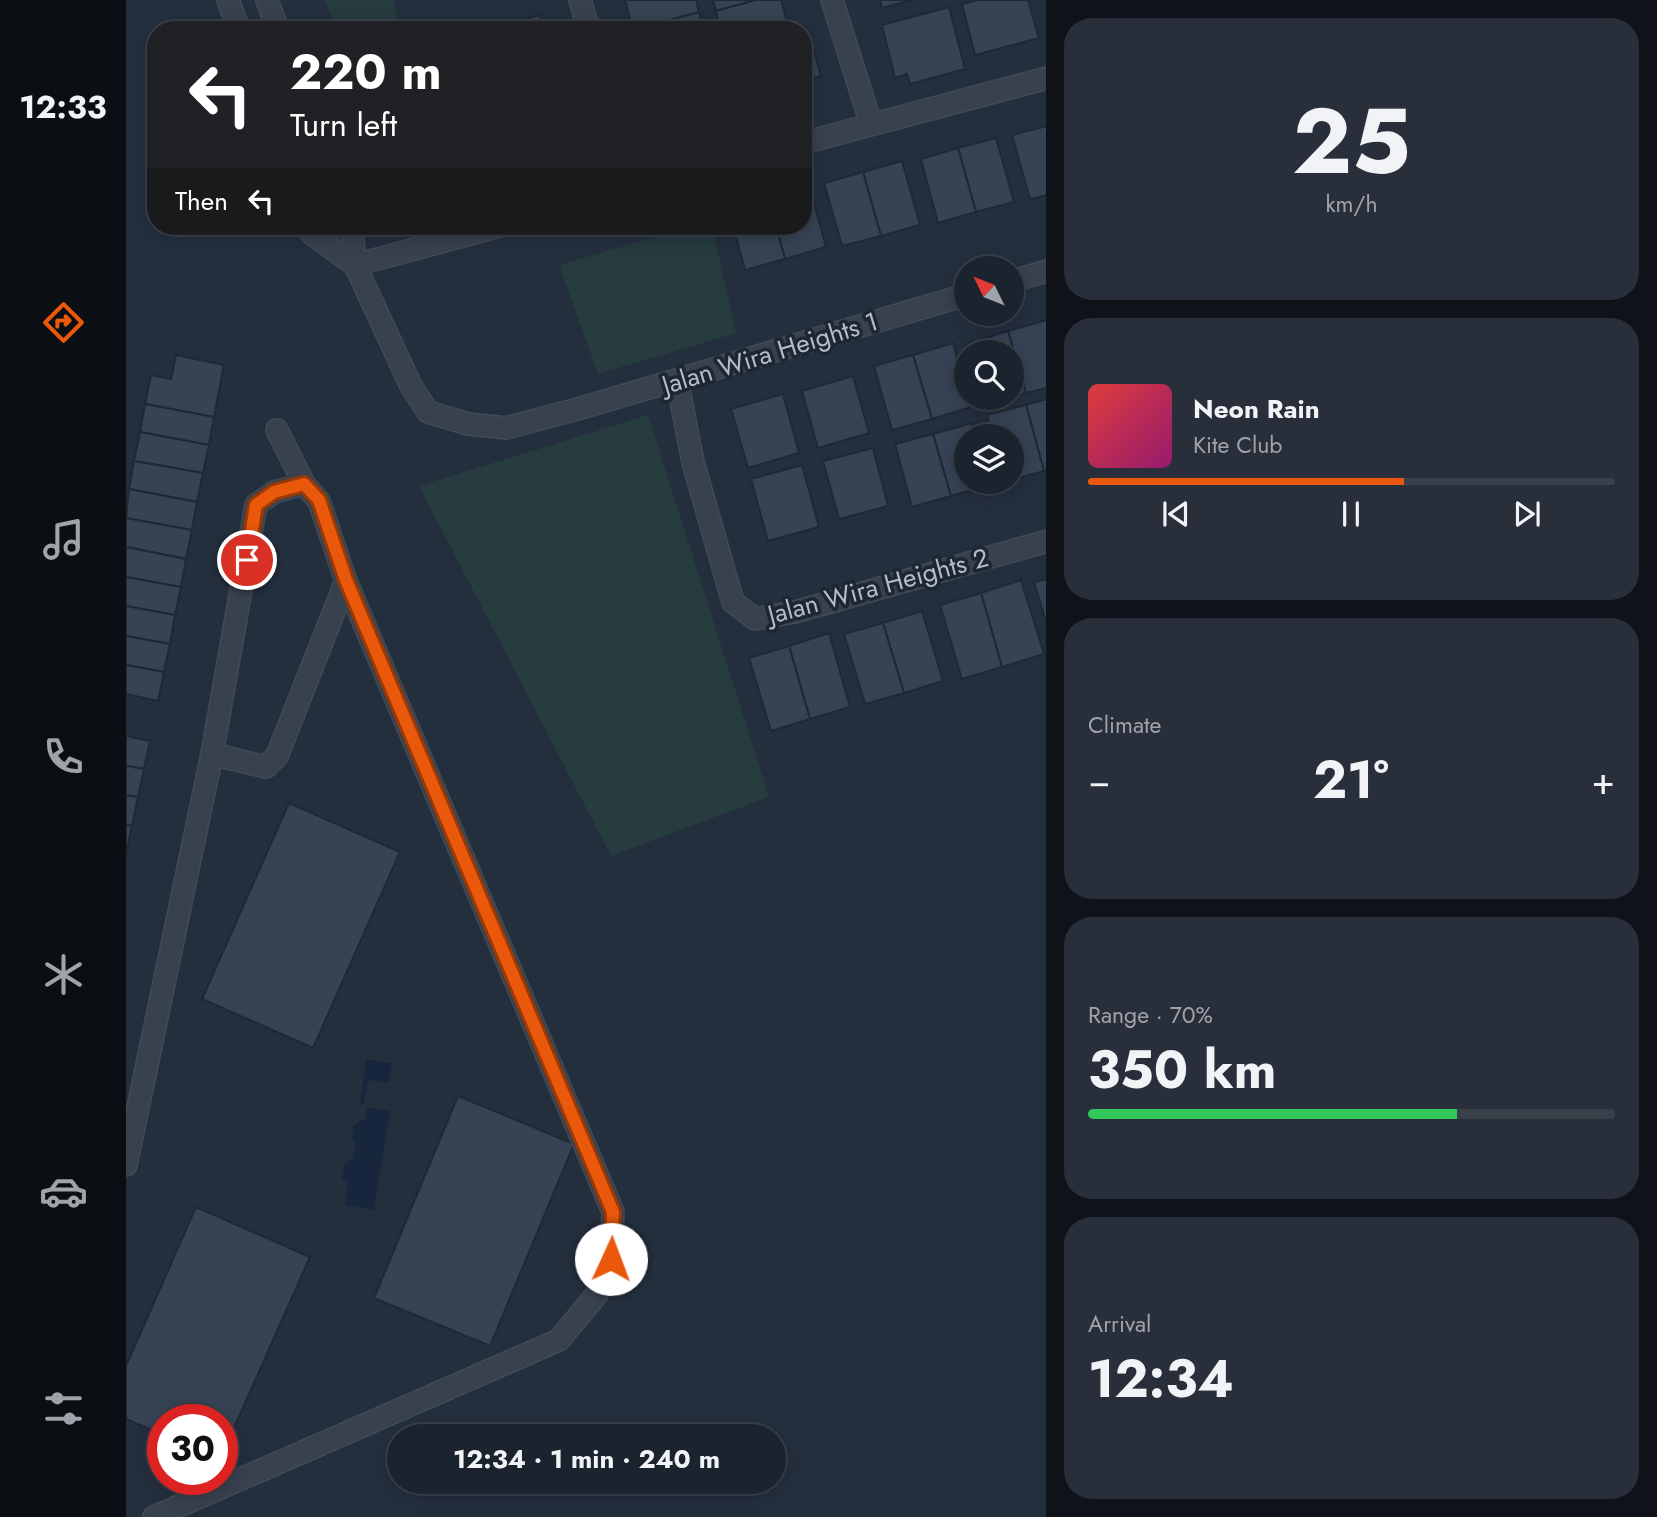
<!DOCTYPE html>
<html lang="en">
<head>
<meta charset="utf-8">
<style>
  body { margin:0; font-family:Jost,sans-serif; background:#282f3a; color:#f1f3f6; height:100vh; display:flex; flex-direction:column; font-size:26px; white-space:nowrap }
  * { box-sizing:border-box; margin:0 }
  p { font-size:23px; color:#a0a4aa }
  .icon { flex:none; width:38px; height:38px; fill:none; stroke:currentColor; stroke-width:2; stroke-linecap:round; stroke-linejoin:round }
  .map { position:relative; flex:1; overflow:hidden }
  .sheet { display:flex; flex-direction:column; gap:18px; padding:18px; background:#0f1319; width:611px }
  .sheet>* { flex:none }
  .top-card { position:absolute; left:21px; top:21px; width:665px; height:214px; border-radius:28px; box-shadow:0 4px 18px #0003,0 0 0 2px #39404a; background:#202124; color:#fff; overflow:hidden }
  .needle { width:46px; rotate:313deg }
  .fabs { position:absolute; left:828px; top:256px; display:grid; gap:14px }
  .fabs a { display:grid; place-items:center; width:70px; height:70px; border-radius:50%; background:#1b232e; box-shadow:0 4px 18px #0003,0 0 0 2px #39404a; font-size:35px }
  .speed { position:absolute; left:21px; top:1404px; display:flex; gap:14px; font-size:35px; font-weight:700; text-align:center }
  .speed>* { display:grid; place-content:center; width:91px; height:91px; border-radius:50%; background:#1b232e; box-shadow:0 4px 18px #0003,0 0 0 2px #39404a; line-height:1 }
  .speed .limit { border:10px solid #d22; background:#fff; color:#111 }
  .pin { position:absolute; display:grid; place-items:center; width:60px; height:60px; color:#fff; margin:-30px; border:4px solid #fff; border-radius:50%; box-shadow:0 2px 7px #0007 }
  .me { position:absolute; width:77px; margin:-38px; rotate:2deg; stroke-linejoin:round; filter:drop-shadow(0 0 5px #0008) }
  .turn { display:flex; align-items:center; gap:24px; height:147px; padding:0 28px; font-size:32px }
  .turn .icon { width:91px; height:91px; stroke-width:2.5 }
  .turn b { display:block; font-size:49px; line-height:60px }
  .then { display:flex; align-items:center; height:66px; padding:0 28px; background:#0003; gap:14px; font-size:26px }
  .big { font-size:52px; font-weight:700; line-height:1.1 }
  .sheet .card { flex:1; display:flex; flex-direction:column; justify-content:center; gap:10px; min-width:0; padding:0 24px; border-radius:28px; background:#282f3a }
  .sheet .dial { align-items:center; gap:0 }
  .dial b { font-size:91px; line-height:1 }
  .song { display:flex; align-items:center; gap:21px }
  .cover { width:84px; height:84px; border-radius:10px; background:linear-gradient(135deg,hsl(0 70% 55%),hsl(320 70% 35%)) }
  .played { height:7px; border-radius:4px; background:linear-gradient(90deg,#ea580c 60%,#39404a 60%) }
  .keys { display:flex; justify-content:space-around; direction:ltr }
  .heat { display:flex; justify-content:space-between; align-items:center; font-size:38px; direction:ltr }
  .charge { height:10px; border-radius:5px; background:linear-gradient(90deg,#34c759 70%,#39404a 0) }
  .trip { position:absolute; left:261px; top:1424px; width:399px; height:70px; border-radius:35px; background:#1b232e; box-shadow:0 4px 18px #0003,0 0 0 2px #39404a; font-weight:700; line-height:70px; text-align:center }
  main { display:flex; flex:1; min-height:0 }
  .tab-bar { display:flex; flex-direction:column; width:126px; justify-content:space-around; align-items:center; background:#0b0e12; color:#a0a4aa }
  .tab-bar .icon { width:49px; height:49px }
  .tab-bar .selected { color:#ea580c }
  .tab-bar b { font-size:32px; color:#f1f3f6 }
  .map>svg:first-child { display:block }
  .green { fill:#263c3f }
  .water { fill:#17263c }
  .building { fill:#364354; stroke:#1f2835; stroke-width:2 }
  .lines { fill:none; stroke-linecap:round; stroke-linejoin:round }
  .street-casing { stroke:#414a57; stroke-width:24 }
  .street { stroke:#38414e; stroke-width:21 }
  .route-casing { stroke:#983908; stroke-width:18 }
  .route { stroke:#ea580c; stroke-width:12 }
  .labels { text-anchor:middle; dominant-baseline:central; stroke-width:7; stroke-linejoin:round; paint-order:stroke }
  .street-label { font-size:26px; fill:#b4bcc9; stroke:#1d2633 }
</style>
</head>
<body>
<main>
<nav class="tab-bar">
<b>12:33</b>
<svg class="icon selected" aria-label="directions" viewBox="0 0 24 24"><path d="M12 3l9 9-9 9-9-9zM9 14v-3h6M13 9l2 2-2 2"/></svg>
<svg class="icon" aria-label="music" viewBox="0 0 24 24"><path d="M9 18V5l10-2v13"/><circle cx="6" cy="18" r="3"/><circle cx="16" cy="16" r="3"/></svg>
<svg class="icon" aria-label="phone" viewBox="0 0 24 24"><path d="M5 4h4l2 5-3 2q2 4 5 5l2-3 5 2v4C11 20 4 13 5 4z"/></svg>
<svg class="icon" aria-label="climate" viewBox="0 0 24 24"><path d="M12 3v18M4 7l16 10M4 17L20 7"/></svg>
<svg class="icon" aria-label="car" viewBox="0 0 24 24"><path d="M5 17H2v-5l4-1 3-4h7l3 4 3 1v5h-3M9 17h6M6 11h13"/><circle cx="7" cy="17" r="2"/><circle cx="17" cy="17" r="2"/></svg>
<svg class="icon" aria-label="filters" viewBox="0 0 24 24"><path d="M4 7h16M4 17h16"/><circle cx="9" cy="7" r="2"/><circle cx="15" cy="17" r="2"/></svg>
</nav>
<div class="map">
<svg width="921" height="1517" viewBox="0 0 921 1517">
  <rect width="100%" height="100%" fill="#242f3e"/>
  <g class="green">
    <path d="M199 0H267L275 30H211Z"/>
    <path d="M566 226H586L610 333 472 374 433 265Z"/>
    <path d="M522 415 643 797 485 856 293 486Z"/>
  </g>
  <g class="water">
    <path d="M240 1059 266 1063 263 1083 242 1080 238 1104H234Z"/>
    <path d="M241 1107 264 1111 248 1210 219 1205 222 1184 216 1178 219 1163 227 1159 230 1143 226 1138 228 1125 239 1119Z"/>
  </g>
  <g class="building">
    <path d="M499 0H570L573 12 507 30Z"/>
    <path d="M587 0H630L590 11Z"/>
    <path d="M630 0H655L663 30H594L590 11Z"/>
    <path d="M754 0H786L756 8Z"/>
    <path d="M852 0H902L913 38 849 55 836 4Z"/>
    <path d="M823 7 839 69 784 84 781 74 769 78 756 25Z"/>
    <path d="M573 12 578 30H508Z"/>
    <path d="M414 15 417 30H376L375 25Z"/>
    <path d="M685 41 695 76 677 81V43Z"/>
    <path d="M921 126V195L904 199 886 135Z"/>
    <path d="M870 138 888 202 850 212 832 148Z"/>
    <path d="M832 148 850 212 812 223 795 159Z"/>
    <path d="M776 161 794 225 755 236 737 172Z"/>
    <path d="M737 172 755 236 716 246 698 183Z"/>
    <path d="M683 185 700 247 659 259 650 226H677V187Z"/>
    <path d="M607 226H650L659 259 619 270Z"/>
    <path d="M921 320V388L900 393 882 331Z"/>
    <path d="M882 331 900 393 861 405 859 397H886V352H847L844 343Z"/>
    <path d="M827 343 840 389V397H842L845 407 806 419 787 355Z"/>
    <path d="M50 355 98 365 88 417 19 404 25 375 45 379Z"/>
    <path d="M787 355 806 419 766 430 748 366Z"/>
    <path d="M727 376 743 433 692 448 676 391Z"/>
    <path d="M657 394 673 453 622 468 605 409Z"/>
    <path d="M921 399V470L918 471 900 405Z"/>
    <path d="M19 404 88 417 83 445 14 432Z"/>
    <path d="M900 405 918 471 886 480V436H867L861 415Z"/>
    <path d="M846 423 849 436H840V481H862L863 485 825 496 807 434Z"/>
    <path d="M14 432 83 445 77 473 8 461Z"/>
    <path d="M807 434 825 496 786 507 769 444Z"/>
    <path d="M747 448 762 506 713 519 697 461Z"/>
    <path d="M8 461 77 473 71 502 3 489Z"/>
    <path d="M676 465 693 527 642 541 625 479Z"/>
    <path d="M3 489 71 502 66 530 0 518Z"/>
    <path d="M0 518 66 530 60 559 0 547Z"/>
    <path d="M0 547 60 559 55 587 0 577Z"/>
    <path d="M0 577 55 587 49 615 0 606Z"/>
    <path d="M921 579V625L908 582Z"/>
    <path d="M895 580 918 654 876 667 855 593Z"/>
    <path d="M855 593 876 667 836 679 814 605Z"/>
    <path d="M0 606 49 615 44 644 0 636Z"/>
    <path d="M796 611 817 681 778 693 757 623Z"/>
    <path d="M757 623 778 693 739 704 718 634Z"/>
    <path d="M703 633 724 707 684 719 663 646Z"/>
    <path d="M0 636 44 644 38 672 0 665Z"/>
    <path d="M663 646 684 719 645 731 623 658Z"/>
    <path d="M0 665 38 672 32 701 0 694Z"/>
    <path d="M0 736 24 741 18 769 0 766Z"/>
    <path d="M0 766 18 769 12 797 0 795Z"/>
    <path d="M0 795 12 797 6 826 0 825Z"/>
    <path d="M163 803 274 852 187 1048 76 999Z"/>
    <path d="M0 825 6 826 0 854Z"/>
    <path d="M332 1096 448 1144 364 1346 248 1298Z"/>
    <path d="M70 1207 184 1257 96 1455V1419H37V1435L0 1419V1366Z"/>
  </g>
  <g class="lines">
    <defs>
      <g id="street">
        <path d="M102 0 113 30"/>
        <path d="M141 0 152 30"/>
        <path d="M454 0 463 30"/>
        <path d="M706 0 745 124"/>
        <path d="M677 143 921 78"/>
        <path d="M183 226 186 234 229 265"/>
        <path d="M226 226 229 265 285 386 302 412 342 424 380 428 448 410 840 295"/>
        <path d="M229 265 374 226"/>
        <path d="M886 281 921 271"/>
        <path d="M551 380 567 462 607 602 629 619 669 612 921 541"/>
        <path d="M151 430 178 484"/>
        <path d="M86 754 140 767 151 756 220 581"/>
        <path d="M0 1165 86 754 130 505 148 492 178 484 193 501 220 581 487 1212 485 1259 471 1294 433 1340 28 1517"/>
      </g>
    </defs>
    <use href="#street" class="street-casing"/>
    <use href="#street" class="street"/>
  </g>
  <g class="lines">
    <defs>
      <path id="route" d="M121 560 130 505 148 492 178 484 193 500 220 580 487 1212 485 1259"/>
    </defs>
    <use href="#route" class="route-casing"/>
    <use href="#route" class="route"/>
  </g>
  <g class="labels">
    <g class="street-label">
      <text transform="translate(644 353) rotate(-17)">Jalan Wira Heights 1</text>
      <text transform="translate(752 586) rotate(-15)">Jalan Wira Heights 2</text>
    </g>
  </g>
</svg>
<div class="fabs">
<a><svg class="needle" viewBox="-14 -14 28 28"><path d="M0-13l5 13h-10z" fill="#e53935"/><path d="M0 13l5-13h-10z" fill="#a0a4aa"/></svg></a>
<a><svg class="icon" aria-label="search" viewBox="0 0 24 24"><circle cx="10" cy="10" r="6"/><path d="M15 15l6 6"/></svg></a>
<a><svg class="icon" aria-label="layers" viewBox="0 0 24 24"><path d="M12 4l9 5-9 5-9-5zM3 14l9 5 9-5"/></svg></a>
</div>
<div class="speed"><div class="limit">30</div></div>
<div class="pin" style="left:121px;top:560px;background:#d93025"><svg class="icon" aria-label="arrive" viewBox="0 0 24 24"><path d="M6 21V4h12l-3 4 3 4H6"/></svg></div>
<svg class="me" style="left:485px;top:1259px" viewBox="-20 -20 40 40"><circle r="19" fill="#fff"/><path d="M0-13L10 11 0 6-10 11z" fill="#ea580c"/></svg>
<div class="trip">12:34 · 1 min · 240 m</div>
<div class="top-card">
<div class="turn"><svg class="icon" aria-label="left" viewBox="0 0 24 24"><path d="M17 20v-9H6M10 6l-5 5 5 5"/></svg><div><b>220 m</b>Turn left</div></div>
<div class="then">Then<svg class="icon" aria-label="left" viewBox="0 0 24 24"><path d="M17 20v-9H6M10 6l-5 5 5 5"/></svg></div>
</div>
</div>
<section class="sheet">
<div class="card dial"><b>25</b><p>km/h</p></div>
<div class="card">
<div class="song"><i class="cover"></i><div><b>Neon Rain</b><p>Kite Club</p></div></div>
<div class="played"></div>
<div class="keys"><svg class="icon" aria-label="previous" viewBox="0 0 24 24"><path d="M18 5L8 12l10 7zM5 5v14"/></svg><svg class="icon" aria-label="pause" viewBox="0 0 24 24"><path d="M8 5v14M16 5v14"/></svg><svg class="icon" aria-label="next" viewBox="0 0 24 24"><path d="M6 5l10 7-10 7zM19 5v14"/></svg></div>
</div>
<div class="card"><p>Climate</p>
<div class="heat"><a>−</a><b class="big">21°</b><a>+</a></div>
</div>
<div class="card"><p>Range · 70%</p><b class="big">350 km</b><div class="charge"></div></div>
<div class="card"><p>Arrival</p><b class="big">12:34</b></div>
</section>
</main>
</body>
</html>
